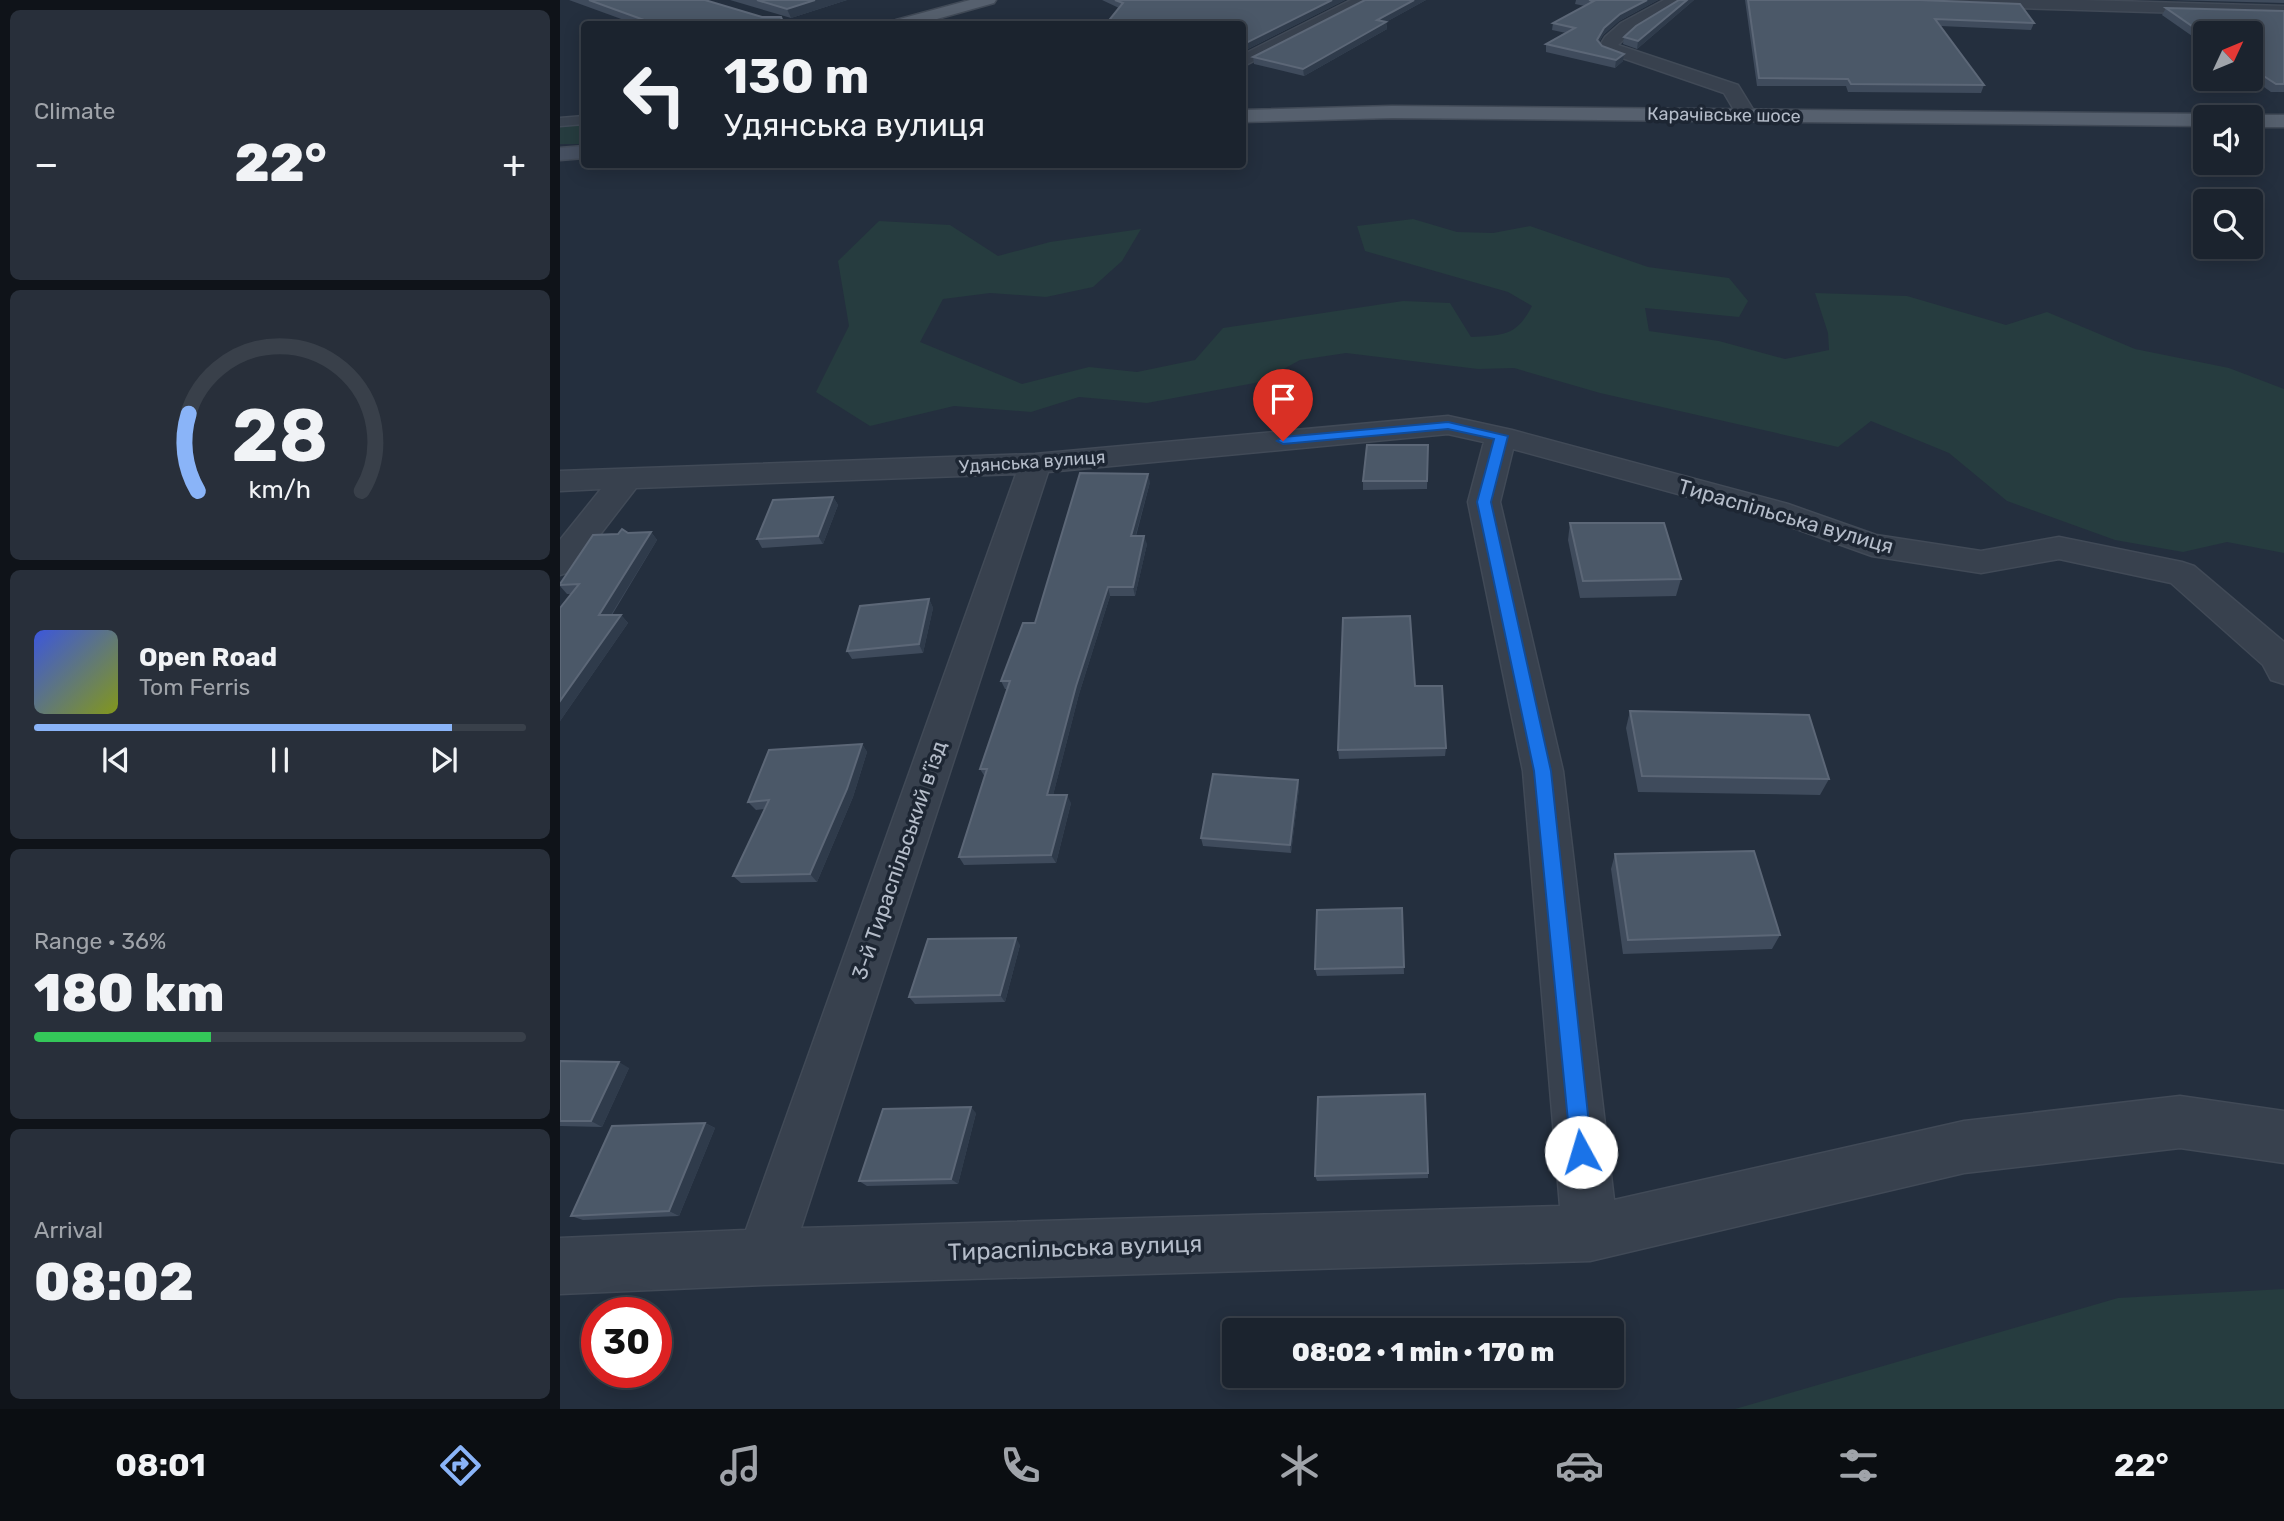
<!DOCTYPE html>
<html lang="en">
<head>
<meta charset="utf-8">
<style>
  body { margin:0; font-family:Rubik,sans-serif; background:#282f3a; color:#f1f3f6; height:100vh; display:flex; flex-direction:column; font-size:26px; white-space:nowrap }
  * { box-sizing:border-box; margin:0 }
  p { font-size:23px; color:#a0a4aa }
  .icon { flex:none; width:38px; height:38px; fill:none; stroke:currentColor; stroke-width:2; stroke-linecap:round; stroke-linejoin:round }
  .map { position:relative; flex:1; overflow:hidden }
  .drawer { display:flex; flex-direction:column; gap:10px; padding:10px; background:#0f1319; width:560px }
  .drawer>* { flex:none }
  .banner { position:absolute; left:21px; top:21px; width:665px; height:147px; border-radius:7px; box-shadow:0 4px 18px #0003,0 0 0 2px #39404a; background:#1b232e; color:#f1f3f6; overflow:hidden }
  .needle { width:46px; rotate:46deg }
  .controls { position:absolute; left:1633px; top:21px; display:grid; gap:14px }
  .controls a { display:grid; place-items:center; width:70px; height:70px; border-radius:7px; background:#1b232e; box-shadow:0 4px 18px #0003,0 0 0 2px #39404a; font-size:35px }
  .speed { position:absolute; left:21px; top:1297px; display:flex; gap:14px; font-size:35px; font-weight:700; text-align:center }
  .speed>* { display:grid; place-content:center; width:91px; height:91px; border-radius:50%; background:#1b232e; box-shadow:0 4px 18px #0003,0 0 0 2px #39404a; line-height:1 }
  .speed .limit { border:10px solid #d22; background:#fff; color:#111 }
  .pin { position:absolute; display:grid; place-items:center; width:60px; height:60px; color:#fff; margin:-72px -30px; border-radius:50% 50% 50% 0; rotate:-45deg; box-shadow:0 0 7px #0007 }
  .pin .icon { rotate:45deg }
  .me { position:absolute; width:77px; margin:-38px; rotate:354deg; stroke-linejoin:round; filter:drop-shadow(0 0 5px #0008) }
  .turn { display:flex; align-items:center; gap:24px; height:147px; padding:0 28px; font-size:32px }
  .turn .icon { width:91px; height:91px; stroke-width:2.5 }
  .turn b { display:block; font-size:49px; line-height:60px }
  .big { font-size:52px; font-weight:800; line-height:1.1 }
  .drawer .tile { flex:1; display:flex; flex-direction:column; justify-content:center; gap:10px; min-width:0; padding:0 24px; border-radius:10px; background:#282f3a }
  .drawer .dial { align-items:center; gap:0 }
  .dial svg { height:182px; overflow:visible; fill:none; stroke:#39404a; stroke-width:7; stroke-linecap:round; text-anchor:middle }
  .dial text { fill:#f1f3f6; stroke:none }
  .song { display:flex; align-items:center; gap:21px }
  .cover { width:84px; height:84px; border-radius:10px; background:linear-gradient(135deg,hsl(230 70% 55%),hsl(70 70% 35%)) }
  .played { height:7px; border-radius:4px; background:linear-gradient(90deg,#8ab4f8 85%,#39404a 85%) }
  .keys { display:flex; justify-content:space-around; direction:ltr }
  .heat { display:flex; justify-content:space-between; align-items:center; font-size:38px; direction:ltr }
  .charge { height:10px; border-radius:5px; background:linear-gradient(90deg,#34c759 36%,#39404a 0) }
  .trip { position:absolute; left:662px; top:1318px; width:402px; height:70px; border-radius:7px; background:#1b232e; box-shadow:0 4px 18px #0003,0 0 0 2px #39404a; font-weight:800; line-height:70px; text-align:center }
  .tabs { display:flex; height:112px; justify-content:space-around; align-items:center; background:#0b0e12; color:#a0a4aa }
  .tabs .icon { width:49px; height:49px }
  .tabs .current { color:#8ab4f8 }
  .tabs b { font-size:32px; color:#f1f3f6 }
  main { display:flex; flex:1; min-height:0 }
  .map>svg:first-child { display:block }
  .green { fill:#263c3f }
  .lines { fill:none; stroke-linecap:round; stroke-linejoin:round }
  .lane-casing { stroke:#414a57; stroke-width:3 }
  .street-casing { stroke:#414a57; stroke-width:3 }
  .secondary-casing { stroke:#414a57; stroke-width:3 }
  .primary-casing { stroke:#414a57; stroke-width:3 }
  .lane { fill:#38414e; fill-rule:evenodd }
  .street { fill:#38414e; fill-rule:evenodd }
  .secondary { fill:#465061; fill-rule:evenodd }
  .primary { fill:#56606e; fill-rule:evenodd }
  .wall { fill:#3f4b5c }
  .shaded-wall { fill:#2f3b4b }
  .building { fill:#4b5868; stroke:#5c6777; stroke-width:2 }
  .route { fill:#1a73e8; stroke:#114b97; stroke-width:2 }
  .labels { text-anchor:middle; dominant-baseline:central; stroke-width:7; stroke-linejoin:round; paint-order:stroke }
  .far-street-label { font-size:18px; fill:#b4bcc9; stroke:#1d2633 }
  .street-label { font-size:21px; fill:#b4bcc9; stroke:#1d2633 }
  .near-street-label { font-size:24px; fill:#b4bcc9; stroke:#1d2633 }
</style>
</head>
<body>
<main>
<section class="drawer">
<div class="tile"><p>Climate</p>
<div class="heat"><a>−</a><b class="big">22°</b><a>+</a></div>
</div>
<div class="tile dial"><svg viewBox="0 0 100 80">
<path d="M14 69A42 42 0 1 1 86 69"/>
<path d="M14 69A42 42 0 0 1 10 35" stroke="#8ab4f8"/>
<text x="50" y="56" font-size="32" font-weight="700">28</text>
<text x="50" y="72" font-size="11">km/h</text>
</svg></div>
<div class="tile">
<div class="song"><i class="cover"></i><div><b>Open Road</b><p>Tom Ferris</p></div></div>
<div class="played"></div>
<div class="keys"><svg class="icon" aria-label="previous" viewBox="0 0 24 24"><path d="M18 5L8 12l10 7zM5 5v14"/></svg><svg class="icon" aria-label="pause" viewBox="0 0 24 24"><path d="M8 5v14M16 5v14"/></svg><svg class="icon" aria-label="next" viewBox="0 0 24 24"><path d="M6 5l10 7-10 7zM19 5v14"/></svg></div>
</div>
<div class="tile"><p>Range · 36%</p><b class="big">180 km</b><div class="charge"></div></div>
<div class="tile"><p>Arrival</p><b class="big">08:02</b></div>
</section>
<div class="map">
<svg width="1724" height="1409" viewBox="0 0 1724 1409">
  <rect width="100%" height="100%" fill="#242f3e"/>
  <g class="green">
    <path d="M24 122V144H0V126Z"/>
    <path d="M853 219 897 232 933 233 970 226 1088 267 1169 278 1188 301 1179 317 1085 308 1089 331 1159 341 1225 359 1269 350 1268 333 1255 293 1347 296 1446 325 1487 312 1575 349 1669 368 1724 389V553L1667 542 1623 552 1555 540 1447 501 1389 453 1311 421 1278 447 1040 393 954 368 918 369 786 353 740 360 700 382 587 403 519 397 471 412 394 406 310 426 256 392 289 326 278 261 319 221 390 225 438 256 490 242 581 229 562 261 533 287 486 297 430 293 383 299 360 342 462 384 529 367 577 372 635 360 663 328 843 301 890 303 911 337C943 335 956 337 972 306L948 292 805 251 797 226Z"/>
    <path d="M1724 1289V1409H1175L1558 1298Z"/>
  </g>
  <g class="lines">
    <defs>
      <path id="lane" d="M24 116V124L0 126V118Z"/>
      <g id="street">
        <path d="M791 0H812L682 67V55Z"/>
        <path d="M1104 0H1124L1073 31 1058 45 1178 85 1197 116 1194 120H1180L1164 93 1042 51 1039 47 1045 37 1061 23Z"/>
        <path d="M1350 0H1522L1724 6V16L1358 5Z"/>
        <path d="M888 416 952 430 1228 504 1316 535 1421 551 1499 537 1622 562 1634 566 1724 642V684L1711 680 1703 665 1611 583 1499 559 1421 573 1312 556 1206 518 953 449 940 502 1003 771 1054 1200 1404 1121 1620 1096 1724 1111V1163L1620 1148 1404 1173 1030 1261 204 1285 0 1294V1238L186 1230 456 474 76 488 12 571 0 575V540L41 489 0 491V471L475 454ZM888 434 924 442 908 502 963 771 1000 1206 241 1228 488 472Z"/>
      </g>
      <path id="secondary" d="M24 146V158L0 160V148Z"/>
      <g id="primary">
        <path d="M410 0H436L434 3 359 24H333L336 20Z"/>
        <path d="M832 106 1645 114 1653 117H1645V126L832 118 682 122V110Z"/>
        <path d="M1690 115H1724V127H1690V117H1683Z"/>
      </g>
    </defs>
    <use href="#lane" class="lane-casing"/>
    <use href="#street" class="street-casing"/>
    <use href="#secondary" class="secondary-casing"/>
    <use href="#primary" class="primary-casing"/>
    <use href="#lane" class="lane"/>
    <use href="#street" class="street"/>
    <use href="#secondary" class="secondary"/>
    <use href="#primary" class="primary"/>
  </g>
  <g class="wall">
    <path d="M9 0H145L202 17H221L224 24H75Z"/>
    <path d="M170 0H287L231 18Z"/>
    <path d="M542 0H785L682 52V24L559 8Z"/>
    <path d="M805 0H866L826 22 827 29 744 76 694 64 693 57Z"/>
    <path d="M1016 0H1098L1059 21 1043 35 1039 42 1042 46 1063 61 1055 68 986 52V44L1006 33 992 30 993 23 1025 6 1015 4Z"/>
    <path d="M1119 0H1134L1077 49 1063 44 1064 37Z"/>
    <path d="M1185 0H1359L1474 23 1471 30 1380 26 1424 85 1421 93 1288 92 1286 86H1197Z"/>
    <path d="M1609 0H1724V3Z"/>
    <path d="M1606 8 1724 11V92H1711L1690 77V33H1645V45L1602 15Z"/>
    <path d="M868 445 867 489 803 490V481Z"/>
    <path d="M590 482 576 536 587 544 575 596H550L519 694 493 795 511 803 496 863 404 865 399 857 425 777 420 769 447 689H445L441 681Z"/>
    <path d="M273 497 278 505 263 544 202 548 197 539Z"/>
    <path d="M1010 523 1121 579 1116 596 1020 598 1008 540Z"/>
    <path d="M91 532 97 540 52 615H61L68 623 0 721V608L11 594H7L0 586V584L58 534Z"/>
    <path d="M369 599 373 608 363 653 292 659 287 651Z"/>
    <path d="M855 686 886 748 885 756 779 759 778 750Z"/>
    <path d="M1070 711 1269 779 1260 795 1078 792 1066 728Z"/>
    <path d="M302 744 307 752 293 797 257 882 181 883 173 876 205 809 196 810 188 802Z"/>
    <path d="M738 780 739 788 731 853 643 846 641 838Z"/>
    <path d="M1055 854 1220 935 1212 949 1063 954 1051 869Z"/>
    <path d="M842 908 844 974 757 976 755 969Z"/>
    <path d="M460 945 445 1002 355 1004 349 997Z"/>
    <path d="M0 1061 69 1068 42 1127 0 1126Z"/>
    <path d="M416 1113 398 1184 307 1186 299 1181Z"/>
    <path d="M145 1123 155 1128 119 1216 23 1220 11 1216Z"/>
    <path d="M868 1173V1178L757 1181 755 1176Z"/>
  </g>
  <g class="shaded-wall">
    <path d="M255 0H287L231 18 227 9Z"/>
    <path d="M772 0H785L682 52V45Z"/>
    <path d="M854 0H866L817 27V20Z"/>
    <path d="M1087 0H1098L1059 21 1043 35 1036 47 1037 40 1044 28 1060 14Z"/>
    <path d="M1127 0H1134L1077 49 1078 41Z"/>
    <path d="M826 22 827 29 744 76 743 69Z"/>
    <path d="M1064 54 1063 61 1055 68 1056 60Z"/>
    <path d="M588 474 590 482 573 545 571 536Z"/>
    <path d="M273 497 278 505 263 544 258 536Z"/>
    <path d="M91 532 97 540 46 623 39 615Z"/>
    <path d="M584 536 587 544 575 596 573 587Z"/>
    <path d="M548 587 550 596 519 694 491 803 487 795 516 686Z"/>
    <path d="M369 599 373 608 363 653 359 644Z"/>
    <path d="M61 615 68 623 0 721V701Z"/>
    <path d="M302 744 307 752 293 797 257 882 250 874Z"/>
    <path d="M738 780 739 788 731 853 730 845Z"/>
    <path d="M507 795 511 803 496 863 491 855Z"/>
    <path d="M456 938 460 945 445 1002 440 995Z"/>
    <path d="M59 1062 69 1068 42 1127 31 1121Z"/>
    <path d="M411 1107 416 1113 398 1184 391 1179Z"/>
    <path d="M145 1123 155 1128 119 1216 109 1211Z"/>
  </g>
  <g class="building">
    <path d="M29 0H145L202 17H221L224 24H95Z"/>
    <path d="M197 0H255L227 9Z"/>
    <path d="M555 0H772L682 45V24H546L563 3Z"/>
    <path d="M805 0H854L817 20 826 22 743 69 693 57Z"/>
    <path d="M1029 0H1087L1060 14 1044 28 1037 40 1042 46 1064 54 1056 60 986 44 1015 28 993 23 1034 1Z"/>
    <path d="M1119 0H1127L1078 41 1064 37 1076 26Z"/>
    <path d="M1188 0H1359L1460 4 1474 23 1375 19 1424 85 1291 84 1288 79 1199 78Z"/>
    <path d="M1606 8 1724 11V84H1716L1690 67V33H1645V35Z"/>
    <path d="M807 445H868L867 481H803Z"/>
    <path d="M520 473 588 474 571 536H584L573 587H548L516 686 487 795H507L491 855 399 857 427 769H420L450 681H441L463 623H475Z"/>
    <path d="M273 497 258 536 197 539 213 500Z"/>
    <path d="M1010 523H1104L1121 579 1023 581Z"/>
    <path d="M62 529 68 533 91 532 39 615H61L0 701V608L19 584 0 585V584L33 535 58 534Z"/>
    <path d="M369 599 359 644 287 651 300 606Z"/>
    <path d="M850 616 855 686H882L886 748 778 750 783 618Z"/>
    <path d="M1070 711 1249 715 1269 779 1082 776Z"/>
    <path d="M302 744 287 789 250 874 173 876 209 800 188 802 209 750Z"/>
    <path d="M653 774 738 780 730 845 641 838Z"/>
    <path d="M1194 851 1220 935 1068 940 1055 854Z"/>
    <path d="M842 908 844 967 755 969 757 910Z"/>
    <path d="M456 938 440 995 349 997 368 939Z"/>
    <path d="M0 1061 59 1062 31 1121H0Z"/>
    <path d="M865 1094 868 1173 755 1176 758 1097Z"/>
    <path d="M411 1107 391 1179 299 1181 323 1109Z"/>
    <path d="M145 1123 109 1211 11 1216 52 1126Z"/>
  </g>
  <path class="route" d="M888 422 948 436 931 502 991 771 1032 1152 1029 1159 1021 1163 1014 1159 1011 1152 974 771 917 502 934 439 888 429 723 444 717 441 723 437Z"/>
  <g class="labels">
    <g class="far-street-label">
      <text transform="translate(1164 115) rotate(1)">Карачівське шосе</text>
      <text transform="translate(472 462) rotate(-4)">Удянська вулиця</text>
    </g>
    <g class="street-label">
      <text transform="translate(1226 516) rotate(16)">Тираспільська вулиця</text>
      <text transform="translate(339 860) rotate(-71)">3-й Тираспільський в’їзд</text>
    </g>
    <g class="near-street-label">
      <text transform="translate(515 1248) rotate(-2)">Тираспільська вулиця</text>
    </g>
  </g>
</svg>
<div class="controls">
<a><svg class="needle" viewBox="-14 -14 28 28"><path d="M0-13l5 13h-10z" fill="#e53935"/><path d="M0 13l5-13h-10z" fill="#a0a4aa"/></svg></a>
<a><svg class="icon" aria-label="sound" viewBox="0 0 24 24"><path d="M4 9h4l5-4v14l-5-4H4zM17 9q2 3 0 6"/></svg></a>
<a><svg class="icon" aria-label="search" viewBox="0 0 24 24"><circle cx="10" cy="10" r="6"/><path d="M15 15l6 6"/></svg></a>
</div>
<div class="speed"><div class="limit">30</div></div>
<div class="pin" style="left:723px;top:441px;background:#d93025"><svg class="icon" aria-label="arrive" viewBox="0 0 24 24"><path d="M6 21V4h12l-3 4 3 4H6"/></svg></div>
<svg class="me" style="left:1021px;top:1152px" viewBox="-20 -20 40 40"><circle r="19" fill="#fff"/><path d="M0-13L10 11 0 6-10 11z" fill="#1a73e8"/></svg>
<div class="trip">08:02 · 1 min · 170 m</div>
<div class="banner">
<div class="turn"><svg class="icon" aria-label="left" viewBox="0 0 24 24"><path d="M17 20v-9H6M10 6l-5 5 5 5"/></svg><div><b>130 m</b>Удянська вулиця</div></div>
</div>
</div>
</main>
<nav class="tabs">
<b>08:01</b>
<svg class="icon current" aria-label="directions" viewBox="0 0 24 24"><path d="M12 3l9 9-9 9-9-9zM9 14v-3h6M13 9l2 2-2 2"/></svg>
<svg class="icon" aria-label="music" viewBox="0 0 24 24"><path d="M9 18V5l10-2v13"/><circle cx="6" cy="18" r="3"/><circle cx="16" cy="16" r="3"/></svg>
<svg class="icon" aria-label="phone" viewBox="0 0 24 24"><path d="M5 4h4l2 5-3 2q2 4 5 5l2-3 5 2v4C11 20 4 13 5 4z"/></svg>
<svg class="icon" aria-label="climate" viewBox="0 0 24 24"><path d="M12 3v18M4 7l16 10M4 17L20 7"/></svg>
<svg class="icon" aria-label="car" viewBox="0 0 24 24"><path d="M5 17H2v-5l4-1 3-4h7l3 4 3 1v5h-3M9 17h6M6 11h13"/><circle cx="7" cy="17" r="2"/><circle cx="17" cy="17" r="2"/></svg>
<svg class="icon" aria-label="filters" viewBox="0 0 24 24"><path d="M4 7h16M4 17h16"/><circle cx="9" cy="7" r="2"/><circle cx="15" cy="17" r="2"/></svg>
<b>22°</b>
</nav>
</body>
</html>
